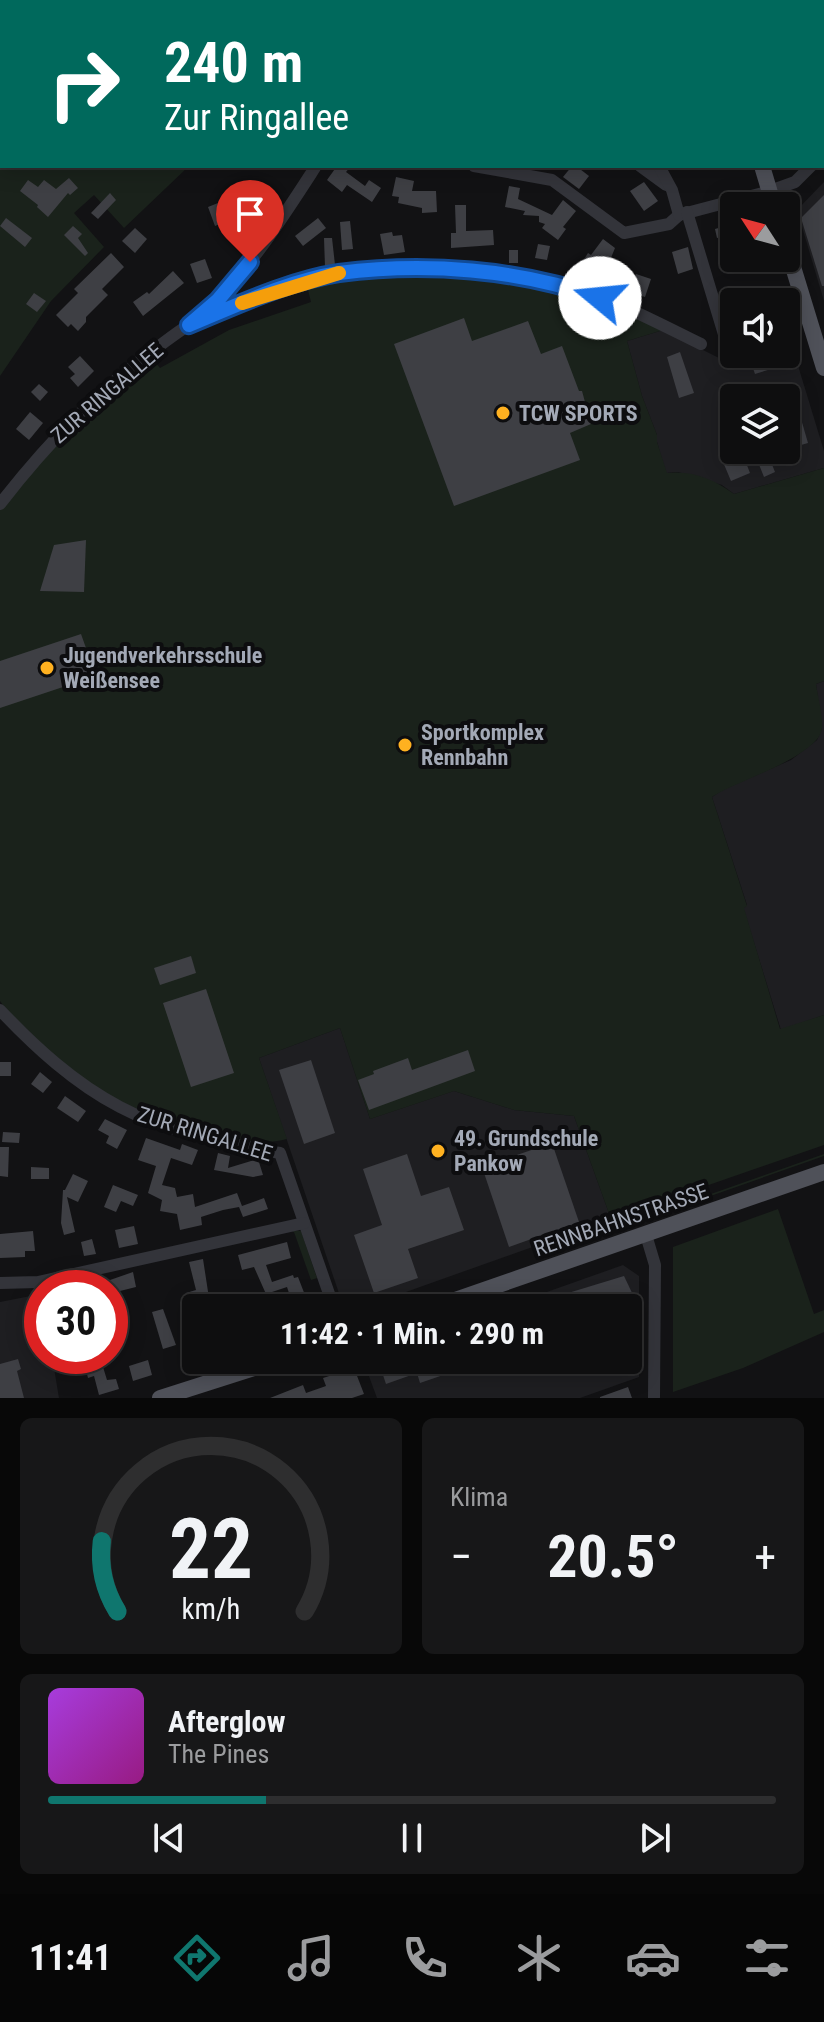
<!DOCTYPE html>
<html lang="de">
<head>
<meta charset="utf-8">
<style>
  body { margin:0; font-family:"Roboto Condensed",sans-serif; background:#171718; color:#f1f3f6; height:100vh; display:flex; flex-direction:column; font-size:30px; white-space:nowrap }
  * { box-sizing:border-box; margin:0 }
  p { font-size:26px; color:#9b9c9e }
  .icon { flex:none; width:44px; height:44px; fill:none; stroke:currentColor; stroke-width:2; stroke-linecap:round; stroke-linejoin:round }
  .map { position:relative; height:1398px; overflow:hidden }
  .drawer { display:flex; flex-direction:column; gap:20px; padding:20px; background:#080808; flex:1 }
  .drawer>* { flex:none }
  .hud { position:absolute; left:0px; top:0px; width:824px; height:168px; box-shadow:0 4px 20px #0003,0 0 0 2px #2e2e2f; background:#00695c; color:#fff; overflow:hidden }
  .needle { width:52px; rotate:306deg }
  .controls { position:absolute; left:720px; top:192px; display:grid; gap:16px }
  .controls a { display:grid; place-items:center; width:80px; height:80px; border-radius:8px; background:#0e0e0f; box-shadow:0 4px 20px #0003,0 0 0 2px #2e2e2f; font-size:40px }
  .speed { position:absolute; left:24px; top:1270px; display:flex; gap:16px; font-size:40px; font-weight:700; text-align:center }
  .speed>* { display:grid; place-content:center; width:104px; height:104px; border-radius:50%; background:#0e0e0f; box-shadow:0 4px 20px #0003,0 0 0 2px #2e2e2f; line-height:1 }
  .speed .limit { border:12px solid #d22; background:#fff; color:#111 }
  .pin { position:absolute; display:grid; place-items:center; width:68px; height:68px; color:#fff; margin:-82px -34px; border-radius:50% 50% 50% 0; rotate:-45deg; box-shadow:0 0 8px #0007 }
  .pin .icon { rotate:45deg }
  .me { position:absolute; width:88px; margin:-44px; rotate:287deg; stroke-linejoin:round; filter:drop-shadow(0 0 6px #0008) }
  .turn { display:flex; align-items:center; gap:28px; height:168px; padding:0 32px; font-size:36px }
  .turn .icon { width:104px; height:104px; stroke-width:2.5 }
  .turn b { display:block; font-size:56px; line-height:68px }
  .big { font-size:60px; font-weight:700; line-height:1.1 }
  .drawer .tile { flex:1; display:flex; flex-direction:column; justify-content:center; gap:12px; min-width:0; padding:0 28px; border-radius:12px; background:#171718 }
  .drawer .dial { align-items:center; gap:0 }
  .dial svg { height:208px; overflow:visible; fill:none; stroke:#2e2e2f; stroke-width:7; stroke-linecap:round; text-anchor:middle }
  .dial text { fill:#f1f3f6; stroke:none }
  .song { display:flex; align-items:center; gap:24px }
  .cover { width:96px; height:96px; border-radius:12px; background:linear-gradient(135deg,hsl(280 70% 55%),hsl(310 70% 35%)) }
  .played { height:8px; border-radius:4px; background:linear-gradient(90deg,#0f766e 30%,#2e2e2f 30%) }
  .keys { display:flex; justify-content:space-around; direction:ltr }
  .heat { display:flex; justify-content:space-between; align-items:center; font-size:44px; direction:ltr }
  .drawer .tiles { flex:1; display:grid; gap:20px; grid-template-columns:1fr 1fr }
  .tile:last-child { grid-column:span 2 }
  .trip { position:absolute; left:182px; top:1294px; width:460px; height:80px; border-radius:8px; background:#0e0e0f; box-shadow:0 4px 20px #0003,0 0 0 2px #2e2e2f; font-weight:700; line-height:80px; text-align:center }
  .tab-bar { display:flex; height:128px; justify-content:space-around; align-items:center; background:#060606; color:#9b9c9e }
  .tab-bar .icon { width:56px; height:56px }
  .tab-bar .current { color:#0f766e }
  .tab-bar b { font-size:36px; color:#f1f3f6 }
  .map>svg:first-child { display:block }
  .built { fill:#1e1e21; fill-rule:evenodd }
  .green { fill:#1a221b }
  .building { fill:#3e3f44 }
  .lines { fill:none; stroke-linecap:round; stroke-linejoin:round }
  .minor { stroke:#33343a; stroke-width:12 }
  .major { stroke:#4f5159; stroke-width:16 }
  .route-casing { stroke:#114b97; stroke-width:20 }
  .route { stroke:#1a73e8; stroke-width:14 }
  .slow { stroke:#f59e0b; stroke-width:14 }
  .poi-dot { fill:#ffb120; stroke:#0d0d0f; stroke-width:3 }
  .labels { text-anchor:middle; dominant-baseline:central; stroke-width:8; stroke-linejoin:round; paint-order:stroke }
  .street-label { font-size:22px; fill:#a3a9b6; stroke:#0d0d0f }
  .poi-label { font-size:22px; font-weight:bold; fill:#a3a9b6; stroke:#0d0d0f; text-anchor:start }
</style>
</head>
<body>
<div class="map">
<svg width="824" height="1398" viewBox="0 0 824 1398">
  <rect width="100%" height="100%" fill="#121214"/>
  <g class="built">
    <path d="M728 0H824L822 124V2Z"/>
    <path d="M824 182V301L797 210Z"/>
    <path d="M663 330 719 358 734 354H786V337L789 336 824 451V468L734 494 722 485 678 472 666 473 657 442V435L642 396 627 341ZM734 398H786V450H734Z"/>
    <path d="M824 681V1015L781 1030 743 907 747 905 712 797 724 789 791 760 817 740 822 728 816 684Z"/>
    <path d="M340 1028 370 1119 454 1091 514 1110 574 1116 611 1219 361 1308H344L259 1058Z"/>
    <path d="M623 1265 639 1276V1377L580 1398H377L363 1360H628V1308H502Z"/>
    <path d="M41 1294 42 1356H52L59 1398H0V1302Z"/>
  </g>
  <g class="green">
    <path d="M0 0H367L2 2V166H189L124 228 94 195 74 213 104 247 51 301 0 376Z"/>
    <path d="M400 274C501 279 570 287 663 330L627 341 642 396 657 435V442L667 473C692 470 714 479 734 494L824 468V681L816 684C818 698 823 715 822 728 820 756 734 782 712 797L747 906 744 908 780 1029 824 1015V1145L611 1219 574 1116 514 1110 454 1091 370 1119 340 1028 259 1058 287 1139C232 1154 113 1106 70 1070 56 1059 43 1045 30 1032 20 1022 8 1013 0 1001V510C43 449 95 406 150 356L160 368 229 330 311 302 307 286 334 279Z"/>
    <path d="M824 1154V1156L682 1206 683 1210 674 1213V1207Z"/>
    <path d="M778 1209 814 1314 824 1310V1332L743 1368 673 1392V1247Z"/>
    <path d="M290 1230 301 1231 317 1278 311 1280 294 1232Z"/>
  </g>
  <g class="building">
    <path d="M337 166H351L346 172 365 186 369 180 381 188 372 202 347 185 342 192 327 180Z"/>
    <path d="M572 166H576L589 176 579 189 563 177Z"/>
    <path d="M396 177 414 181 412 191H436L437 212 422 213V208L398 203 399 197 392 196Z"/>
    <path d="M69 178 78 188 70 195 68 193 48 217 37 207 38 205 20 191 28 180 38 187 44 180 56 189Z"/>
    <path d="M644 182 658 201 644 211 630 191Z"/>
    <path d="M509 186 520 188 518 199 552 215 563 200 576 211 563 227 566 229 558 240 542 228 545 224 539 222V216L523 215 525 211 505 207Z"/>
    <path d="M110 193 116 200 98 219 91 213Z"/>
    <path d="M243 193 254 215 242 219 241 216 215 226 208 207Z"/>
    <path d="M824 195V286H822L801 218Z"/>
    <path d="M455 205H466V231L493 230 494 245 451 248V233H456Z"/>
    <path d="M6 218 32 238 25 247 0 226Z"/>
    <path d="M318 218 326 228 303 246 295 236Z"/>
    <path d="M350 221 353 249 342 250 340 222Z"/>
    <path d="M729 225 734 234V267H731L725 245 721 237 717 238 715 229Z"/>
    <path d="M73 226 82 234 78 238 88 253 85 256 64 235Z"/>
    <path d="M135 228 147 239 135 253 122 241Z"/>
    <path d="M392 232 393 236 402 235 405 252 384 255 380 234Z"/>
    <path d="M324 238H332L335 265 325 267Z"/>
    <path d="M603 239 615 248 604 275 598 273 596 280 584 277 582 282 573 279 575 268 578 269 588 253 591 255Z"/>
    <path d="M538 244 550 246 547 260 535 258Z"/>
    <path d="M688 247 693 269 678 274 672 252Z"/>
    <rect x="509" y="250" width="9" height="13"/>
    <path d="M111 253 124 267 102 289 108 295 86 317V322L78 331 71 324 68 327 56 315 78 293 74 289Z"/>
    <path d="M205 259 212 278 197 283 190 264Z"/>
    <path d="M173 271 184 283 143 316 133 302 147 292 149 294Z"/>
    <path d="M636 274 651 279 645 297 630 292Z"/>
    <path d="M749 290 753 302H724L722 298Z"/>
    <path d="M34 293 46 301 37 312 26 304Z"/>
    <path d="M464 318 472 341 528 321 541 354 562 346 579 391H582L591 424 570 433 580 460 454 506 394 344Z"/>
    <path d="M680 352 694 393 679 398 667 357Z"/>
    <path d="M748 354H773L778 367 755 374Z"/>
    <path d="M80 356 94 371 78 387 70 378 75 374 68 367Z"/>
    <path d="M39 384 48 392 40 401 31 392Z"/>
    <path d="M797 405 808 443 794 447 786 422V408Z"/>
    <path d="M30 412 43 423 29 440 16 429Z"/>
    <path d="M734 443V450H741L750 473 731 481 718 450Z"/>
    <path d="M769 457 775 472 764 477 758 462Z"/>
    <path d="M86 540 84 592 40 591 54 545Z"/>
    <path d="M81 634 96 676 0 708V661Z"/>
    <path d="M191 956 196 973 160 985 154 968Z"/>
    <path d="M206 989 234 1073 191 1087 163 1003Z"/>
    <path d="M468 1050 475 1071 369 1110 358 1080 374 1074 373 1071 408 1058 412 1070Z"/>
    <path d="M311 1060 335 1133 304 1144 279 1070Z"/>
    <rect x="0" y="1062" width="11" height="14"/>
    <path d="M40 1072 52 1082 43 1093 31 1084Z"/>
    <path d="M65 1096 86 1111 78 1122 57 1108Z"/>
    <path d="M105 1119 127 1130 117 1149 106 1143 109 1136 98 1130Z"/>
    <path d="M3 1132 20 1133 19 1143 2 1142Z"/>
    <path d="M146 1138 180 1150 182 1144 198 1150 192 1165 171 1158 162 1185 175 1188 177 1197 193 1194 195 1207 237 1193 242 1206 264 1198 268 1209 243 1217 239 1207 223 1210 201 1217 202 1225 180 1230 177 1214 160 1211 162 1200 148 1193 156 1166 138 1160Z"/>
    <path d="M552 1143 579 1222 509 1247 482 1167Z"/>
    <path d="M0 1147H9L8 1177 0 1176Z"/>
    <path d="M218 1153 230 1156 228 1168 258 1159 263 1175 253 1177 214 1170Z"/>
    <path d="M407 1154 421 1196 449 1187 464 1230 408 1249 418 1278 374 1293 354 1235 382 1225 363 1169Z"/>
    <path d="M31 1167 49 1168V1179H31Z"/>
    <path d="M73 1174 88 1181 78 1202 67 1197 75 1232 64 1235 61 1223 63 1190H65Z"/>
    <path d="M113 1185 138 1195 133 1206 121 1201 116 1212 104 1207Z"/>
    <path d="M134 1226 138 1244 119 1248 115 1230Z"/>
    <path d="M33 1231 35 1251H25V1257L0 1258V1234Z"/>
    <path d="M92 1239 96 1254 84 1256 81 1242Z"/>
    <path d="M287 1242 291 1258 266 1265 272 1282 293 1275 294 1278 298 1277 310 1308H294L287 1287 266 1294 254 1267 242 1270 238 1255Z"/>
    <path d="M203 1259 209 1298 228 1292 232 1304 220 1308H186L189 1305 186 1293 196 1290 189 1262Z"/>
    <path d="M133 1272 136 1287 120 1291 122 1300 110 1303V1280Z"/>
    <path d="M624 1276 634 1297V1308H533L555 1297Z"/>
    <path d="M163 1309 176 1345 163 1349 152 1312Z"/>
    <path d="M196 1311V1343H195L184 1315Z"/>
    <path d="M18 1359 21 1369 17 1371 24 1398H0V1364Z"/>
    <path d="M148 1360 152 1375 133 1381 129 1366Z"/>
    <path d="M378 1360H481V1362L420 1383 417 1373 386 1384Z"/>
    <path d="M97 1363 98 1368 103 1367 107 1380 116 1379 119 1389 99 1395 94 1376 88 1378 85 1366Z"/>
    <path d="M354 1368 364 1394 352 1398H270L303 1385 306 1393 326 1386 323 1378Z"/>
    <path d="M628 1387 632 1398H600V1397Z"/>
  </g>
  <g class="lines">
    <g class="minor">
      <path d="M609 0 610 2"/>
      <path d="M470 2 472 0"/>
      <path d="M822 155 824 153"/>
      <path d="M474 166 552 180 624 233 669 224 679 215"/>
      <path d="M640 166 666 185"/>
      <path d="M659 166 672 190 679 215 770 191 795 182 811 166"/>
      <path d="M687 212 726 341"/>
      <path d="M197 318C246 276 281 220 316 166"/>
      <path d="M0 504C45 446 95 393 154 350 165 342 177 332 189 325 223 306 299 279 338 274 412 263 514 269 585 292 625 305 662 325 701 344"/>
      <path d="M0 1010C35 1047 74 1083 120 1107 169 1133 226 1142 280 1153L334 1308"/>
      <path d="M646 1235 655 1265 654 1398"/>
      <path d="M0 1283 38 1282 304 1223"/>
    </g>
    <g class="major">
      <path d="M711 0 712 2"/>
      <path d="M762 166 774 206"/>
      <path d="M786 244 824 368"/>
      <path d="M432 1308 824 1172"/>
      <path d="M160 1398 279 1360"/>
    </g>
  </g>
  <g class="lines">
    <defs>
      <path id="route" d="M250 262 218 300 189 325C235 306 290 280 339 273 425 262 519 269 600 298"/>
    </defs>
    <use href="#route" class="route-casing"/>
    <use href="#route" class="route"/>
    <path class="slow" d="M242 303 339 273"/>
  </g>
  <g class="poi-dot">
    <circle cx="503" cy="413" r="8"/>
    <circle cx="47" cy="668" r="8"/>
    <circle cx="405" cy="745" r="8"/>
    <circle cx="438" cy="1151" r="8"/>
  </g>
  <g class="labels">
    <g class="street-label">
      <text transform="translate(107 393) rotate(-41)">ZUR RINGALLEE</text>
      <text transform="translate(205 1134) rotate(17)">ZUR RINGALLEE</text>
      <text transform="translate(621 1220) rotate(-19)">RENNBAHNSTRASSE</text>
    </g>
    <g class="poi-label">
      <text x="519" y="413">TCW SPORTS</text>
      <text x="63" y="655">Jugendverkehrsschule<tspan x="63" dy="25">Weißensee</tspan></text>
      <text x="421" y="732">Sportkomplex<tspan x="421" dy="25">Rennbahn</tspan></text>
      <text x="454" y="1138">49. Grundschule<tspan x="454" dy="25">Pankow</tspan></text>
    </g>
  </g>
</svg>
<div class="controls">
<a><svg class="needle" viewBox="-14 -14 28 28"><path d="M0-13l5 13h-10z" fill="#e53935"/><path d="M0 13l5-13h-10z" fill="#9b9c9e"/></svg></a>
<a><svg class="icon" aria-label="sound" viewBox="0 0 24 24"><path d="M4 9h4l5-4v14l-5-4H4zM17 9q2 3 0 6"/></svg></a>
<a><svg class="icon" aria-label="layers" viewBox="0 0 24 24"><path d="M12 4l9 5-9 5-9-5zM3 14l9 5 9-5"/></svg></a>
</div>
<div class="speed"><div class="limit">30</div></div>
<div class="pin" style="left:250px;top:262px;background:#d93025"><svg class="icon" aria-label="arrive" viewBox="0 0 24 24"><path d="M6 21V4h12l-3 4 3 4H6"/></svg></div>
<svg class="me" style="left:600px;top:298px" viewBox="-20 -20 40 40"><circle r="19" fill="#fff"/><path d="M0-13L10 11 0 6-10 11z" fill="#1a73e8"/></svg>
<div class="trip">11:42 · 1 Min. · 290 m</div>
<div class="hud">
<div class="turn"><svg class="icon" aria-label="right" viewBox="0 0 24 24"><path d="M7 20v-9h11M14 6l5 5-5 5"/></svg><div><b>240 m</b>Zur Ringallee</div></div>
</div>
</div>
<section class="drawer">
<div class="tiles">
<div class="tile dial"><svg viewBox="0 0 100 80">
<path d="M14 69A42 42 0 1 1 86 69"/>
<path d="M14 69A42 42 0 0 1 8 42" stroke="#0f766e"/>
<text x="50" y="56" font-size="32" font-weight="700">22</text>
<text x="50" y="72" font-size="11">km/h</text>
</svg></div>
<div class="tile"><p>Klima</p>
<div class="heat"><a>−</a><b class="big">20.5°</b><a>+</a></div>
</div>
<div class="tile">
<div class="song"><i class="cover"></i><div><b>Afterglow</b><p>The Pines</p></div></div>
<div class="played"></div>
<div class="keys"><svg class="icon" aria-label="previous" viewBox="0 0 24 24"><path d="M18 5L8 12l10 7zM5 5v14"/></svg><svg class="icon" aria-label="pause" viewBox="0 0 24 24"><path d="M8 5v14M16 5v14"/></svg><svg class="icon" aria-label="next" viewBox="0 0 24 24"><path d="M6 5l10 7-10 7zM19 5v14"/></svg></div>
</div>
</div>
</section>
<nav class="tab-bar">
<b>11:41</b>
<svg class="icon current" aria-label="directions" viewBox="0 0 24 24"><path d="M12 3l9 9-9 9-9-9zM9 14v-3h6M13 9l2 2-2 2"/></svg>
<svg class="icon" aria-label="music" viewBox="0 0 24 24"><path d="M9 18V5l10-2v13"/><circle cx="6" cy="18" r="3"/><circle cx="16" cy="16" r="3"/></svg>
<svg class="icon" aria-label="phone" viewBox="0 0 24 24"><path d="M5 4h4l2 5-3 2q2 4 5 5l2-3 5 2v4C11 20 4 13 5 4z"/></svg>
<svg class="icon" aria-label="climate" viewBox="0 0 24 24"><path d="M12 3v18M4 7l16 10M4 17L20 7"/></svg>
<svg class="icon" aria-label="car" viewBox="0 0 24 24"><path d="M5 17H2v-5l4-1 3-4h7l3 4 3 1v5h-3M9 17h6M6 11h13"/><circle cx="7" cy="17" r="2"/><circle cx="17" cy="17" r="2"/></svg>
<svg class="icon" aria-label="filters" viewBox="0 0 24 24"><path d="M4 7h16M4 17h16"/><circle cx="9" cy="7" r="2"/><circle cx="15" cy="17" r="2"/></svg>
</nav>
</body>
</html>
